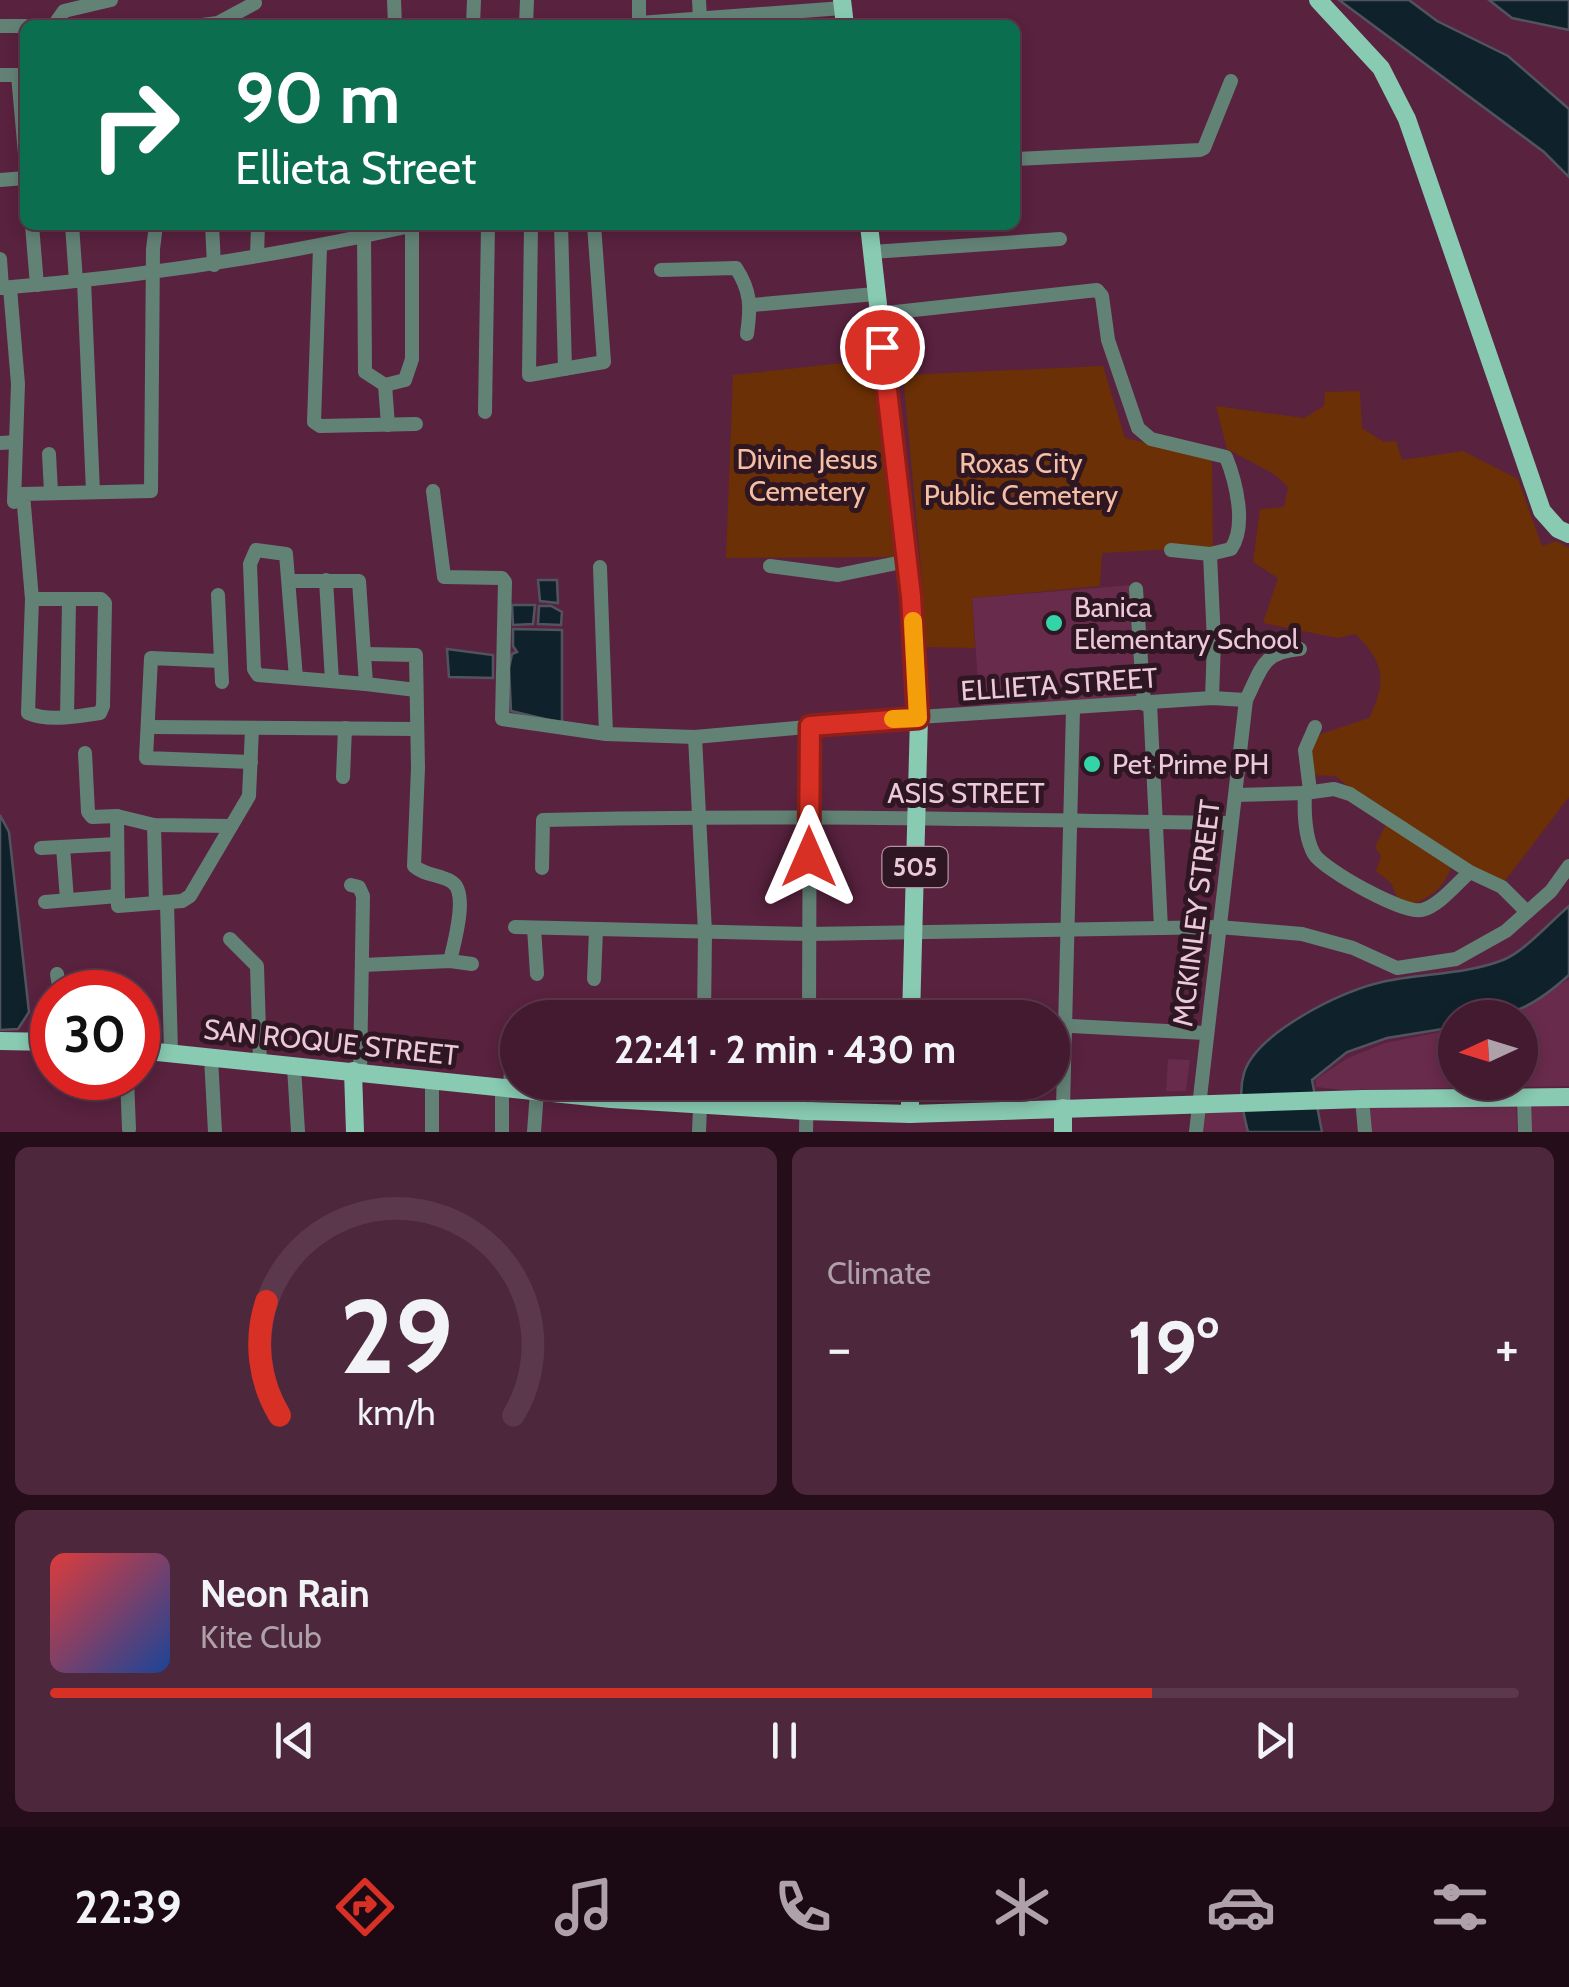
<!DOCTYPE html>
<html lang="en">
<head>
<meta charset="utf-8">
<style>
  body { margin:0; font-family:Cabin,sans-serif; background:#4d273b; color:#f1f3f6; height:100vh; display:flex; flex-direction:column; font-size:38px; white-space:nowrap }
  * { box-sizing:border-box; margin:0 }
  p { font-size:32px; color:#afa1aa }
  .icon { flex:none; width:55px; height:55px; fill:none; stroke:currentColor; stroke-width:2; stroke-linecap:round; stroke-linejoin:round }
  .map { position:relative; height:1132px; overflow:hidden }
  .side { display:flex; flex-direction:column; gap:15px; padding:15px; background:#250e1a; flex:1 }
  .side>* { flex:none }
  .top-card { position:absolute; left:20px; top:20px; width:1000px; height:210px; border-radius:15px; box-shadow:0 5px 15px #0003,0 0 0 2px #5b384b; background:#0b6e4f; color:#fff; overflow:hidden }
  .needle { width:65px; rotate:266deg }
  .tools { position:absolute; left:1438px; top:1000px; display:grid; gap:20px }
  .tools a { display:grid; place-items:center; width:100px; height:100px; border-radius:50%; background:#431a2f; box-shadow:0 5px 15px #0003,0 0 0 2px #5b384b; font-size:50px }
  .speed { position:absolute; left:30px; top:970px; display:flex; gap:20px; font-size:50px; font-weight:700; text-align:center }
  .speed>* { display:grid; place-content:center; width:130px; height:130px; border-radius:50%; background:#431a2f; box-shadow:0 5px 15px #0003,0 0 0 2px #5b384b; line-height:1 }
  .speed .limit { border:15px solid #d22; background:#fff; color:#111 }
  .pin { position:absolute; display:grid; place-items:center; width:85px; height:85px; color:#fff; margin:-42px; border:5px solid #fff; border-radius:50%; box-shadow:0 2px 10px #0007 }
  .me { position:absolute; width:110px; margin:-55px; rotate:0deg; stroke-linejoin:round; filter:drop-shadow(0 0 8px #0008) }
  .turn { display:flex; align-items:center; gap:35px; height:210px; padding:0 50px; font-size:45px }
  .turn .icon { width:130px; height:130px; stroke-width:2.5 }
  .turn b { display:block; font-size:70px; line-height:85px }
  .big { font-size:75px; font-weight:800; line-height:1.1 }
  .side .card { flex:1; display:flex; flex-direction:column; justify-content:center; gap:15px; min-width:0; padding:0 35px; border-radius:15px; background:#4d273b }
  .side .dial { align-items:center; gap:0 }
  .dial svg { height:260px; overflow:visible; fill:none; stroke:#5b384b; stroke-width:7; stroke-linecap:round; text-anchor:middle }
  .dial text { fill:#f1f3f6; stroke:none }
  .song { display:flex; align-items:center; gap:30px }
  .cover { width:120px; height:120px; border-radius:15px; background:linear-gradient(135deg,hsl(0 70% 55%),hsl(220 70% 35%)) }
  .played { height:10px; border-radius:5px; background:linear-gradient(90deg,#d93025 75%,#5b384b 75%) }
  .keys { display:flex; justify-content:space-around; direction:ltr }
  .heat { display:flex; justify-content:space-between; align-items:center; font-size:55px; direction:ltr }
  .side .tiles { flex:1; display:grid; gap:15px; grid-template-columns:1fr 1fr }
  .card:last-child { grid-column:span 2 }
  .trip { position:absolute; left:500px; top:1000px; width:570px; height:100px; border-radius:50px; background:#431a2f; box-shadow:0 5px 15px #0003,0 0 0 2px #5b384b; font-weight:800; line-height:100px; text-align:center }
  .tabs { display:flex; height:160px; justify-content:space-around; align-items:center; background:#1b0a13; color:#afa1aa }
  .tabs .icon { width:70px; height:70px }
  .tabs .selected { color:#d93025 }
  .tabs b { font-size:45px; color:#f1f3f6 }
  .map>svg:first-child { display:block }
  .built { fill:#692b4c }
  .green { fill:#6b3005 }
  .water { fill:#0f222b; stroke:#51545f; stroke-width:2.5 }
  .lines { fill:none; stroke-linecap:round; stroke-linejoin:round }
  .minor { stroke:#638276; stroke-width:14 }
  .major { stroke:#88cab2; stroke-width:18 }
  .route-casing { stroke:#8d1f18; stroke-width:25 }
  .route { stroke:#d93025; stroke-width:18 }
  .slow { stroke:#f59e0b; stroke-width:18 }
  .poi-dot { fill:#33d4a8; stroke:#2f1623; stroke-width:4 }
  .labels { text-anchor:middle; dominant-baseline:central; stroke-width:10; stroke-linejoin:round; paint-order:stroke }
  .shield { fill:#2f1623; stroke:#b393a2; stroke-width:2.5 }
  .shield-label { font-size:25px; font-weight:bold; fill:#ecc8d8 }
  .park-label { font-size:28px; fill:#f4bfa3; stroke:#2f1623 }
  .poi-label { font-size:28px; fill:#ecc8d8; stroke:#2f1623; text-anchor:start }
  .street-label { font-size:28px; fill:#ecc8d8; stroke:#2f1623 }
</style>
</head>
<body>
<div class="map">
<svg width="1569" height="1132" viewBox="0 0 1569 1132">
  <rect width="100%" height="100%" fill="#59223f"/>
  <g class="built">
    <path d="M1132 585 1139 698 980 708 972 598Z"/>
    <path d="M1569 979V1086L1343 1090 1316 1087V1079L1348 1058 1385 1043 1455 1029V1082H1520V1018L1507 1017Z"/>
    <path d="M1168 1059 1190 1060 1186 1091H1166Z"/>
    <path d="M1516 1102 1517 1132H1369L1367 1105Z"/>
    <path d="M1531 1102 1569 1104V1132H1531Z"/>
    <path d="M1240 1106 1248 1132H1198L1201 1109Z"/>
  </g>
  <g class="green">
    <path d="M871 360 894 557 726 558 733 375Z"/>
    <path d="M1103 366 1125 438 1212 459 1213 547 1102 553 1100 586 972 598 975 648 924 647 922 580 903 375Z"/>
    <path d="M1360 391 1362 428 1384 442 1396 441 1402 460 1463 451 1518 479 1542 546 1556 541 1569 548V797L1501 886 1358 795 1336 776 1307 775 1303 740 1369 718C1387 682 1385 662 1355 634L1338 638 1263 623 1278 578 1253 562 1260 509 1284 507 1288 487 1274 474 1227 449 1216 406 1304 418 1324 406 1325 392Z"/>
    <path d="M1386 824 1451 868C1441 893 1427 899 1402 908L1391 883 1376 871 1381 856 1375 847Z"/>
  </g>
  <g class="water">
    <path d="M1339 0H1409L1437 21 1508 56 1569 109V177L1544 152Z"/>
    <path d="M1489 0H1569V30L1512 18Z"/>
    <path d="M538 580H557L558 603 540 601Z"/>
    <path d="M512 605H535L533 624 513 625Z"/>
    <path d="M539 606H551L562 612 561 625 538 624Z"/>
    <path d="M513 629 562 630V723L511 711 509 668 512 654 517 652 513 646Z"/>
    <path d="M447 649 493 655V678L449 677Z"/>
    <path d="M0 815 9 832 29 1012 18 1029 0 1030Z"/>
    <path d="M1569 906V975C1528 1012 1509 1017 1455 1018V1027L1387 1038 1347 1052 1312 1080 1322 1132H1248C1243 1111 1238 1094 1244 1073 1256 1033 1343 990 1382 982 1423 973 1464 975 1503 960 1524 952 1551 921 1569 906Z"/>
  </g>
  <g class="lines">
    <g class="minor">
      <path d="M394 0 395 25"/>
      <path d="M639 0V23L843 8"/>
      <path d="M699 0 700 18"/>
      <path d="M54 25 64 11 111 0"/>
      <path d="M202 25 218 23 255 3"/>
      <path d="M473 25 474 0"/>
      <path d="M526 25 527 0"/>
      <path d="M0 26H25"/>
      <path d="M0 75H18L25 154"/>
      <path d="M1015 159 1200 150 1204 148 1231 81"/>
      <path d="M0 180 25 178"/>
      <path d="M32 225 37 285"/>
      <path d="M72 225 76 281"/>
      <path d="M212 225 214 265"/>
      <path d="M531 225 529 375 604 362 594 225"/>
      <path d="M561 225 565 369"/>
      <path d="M364 234 365 372 385 385 405 380 412 359V226"/>
      <path d="M320 247 314 422 320 426 416 424"/>
      <path d="M872 252 1060 239"/>
      <path d="M257 256 258 225"/>
      <path d="M0 259 2 288"/>
      <path d="M661 270 736 268C751 291 751 307 747 334"/>
      <path d="M84 281 93 492"/>
      <path d="M0 288C140 277 278 256 415 225"/>
      <path d="M10 288 18 384 14 502"/>
      <path d="M752 305 875 294"/>
      <path d="M877 314 1097 290 1102 296 1108 340 1138 428 1151 439 1226 457C1236 482 1247 526 1231 549L1210 554 1171 550"/>
      <path d="M385 385 388 425"/>
      <path d="M485 412 488 225"/>
      <path d="M0 443 16 442"/>
      <path d="M49 454 51 492"/>
      <path d="M433 491 444 577 502 578 505 582 502 719 606 734 695 737 919 717 1212 698 1246 700"/>
      <path d="M1210 554 1214 642 1212 698"/>
      <path d="M770 566 838 575 907 561"/>
      <path d="M600 567 606 734"/>
      <path d="M326 580 332 681"/>
      <path d="M289 581H359L366 684 416 690"/>
      <path d="M1136 589 1144 704"/>
      <path d="M218 595 222 682"/>
      <path d="M32 599H101L105 603 103 706 100 713C78 716 49 722 28 713L32 599 23 494 151 491 153 249 156 225"/>
      <path d="M365 654 416 655 418 768 414 866C425 876 440 874 452 882 469 893 454 943 450 961"/>
      <path d="M220 661 151 658 146 758 251 762"/>
      <path d="M296 678 286 554 256 550 250 564 254 669 258 675 366 684"/>
      <path d="M1150 703 1161 928"/>
      <path d="M67 717 69 601"/>
      <path d="M150 727 417 729"/>
      <path d="M695 737 705 932 704 1018"/>
      <path d="M85 753 88 812 92 817 117 816 154 825 231 826"/>
      <path d="M343 777 345 728"/>
      <path d="M1310 791 1305 750 1315 727"/>
      <path d="M1236 795 1305 793"/>
      <path d="M117 816 118 906 182 901 190 896 249 796 252 729"/>
      <path d="M154 825 156 903"/>
      <path d="M63 847 67 900"/>
      <path d="M41 848 117 844"/>
      <path d="M542 868 543 820C772 814 1002 820 1231 823"/>
      <path d="M1470 872C1457 883 1439 906 1422 910 1403 914 1324 870 1314 854 1305 838 1304 811 1305 793L1334 789 1350 794 1470 872 1502 887 1527 912"/>
      <path d="M351 885 359 887 363 896 360 1072"/>
      <path d="M45 902 118 896"/>
      <path d="M167 903 171 1052"/>
      <path d="M515 927 809 934 1219 927 1302 934 1353 948 1397 968 1456 959 1506 931 1551 891 1569 866"/>
      <path d="M534 928 537 974"/>
      <path d="M230 939 257 966 260 1063"/>
      <path d="M363 965 450 961 472 964"/>
      <path d="M57 974 60 992"/>
      <path d="M594 979 596 930"/>
      <path d="M108 986 109 992"/>
      <path d="M704 1014 926 1018"/>
      <path d="M809 1018 810 726"/>
      <path d="M1052 1025 1205 1033"/>
      <path d="M211 1057 215 1132"/>
      <path d="M294 1067 298 1132"/>
      <path d="M127 1078 129 1129"/>
      <path d="M432 1080V1132"/>
      <path d="M502 1087V1132"/>
      <path d="M510 1088 513 1033"/>
      <path d="M1524 1098 1525 1132"/>
      <path d="M1362 1099 1365 1132"/>
      <path d="M1063 1108 1073 709"/>
      <path d="M534 1132 537 1091"/>
      <path d="M699 1132 701 1082"/>
      <path d="M806 1132 807 1082"/>
      <path d="M1196 1132 1246 700C1262 668 1262 652 1300 649"/>
    </g>
    <g class="major">
      <path d="M842 0 845 25"/>
      <path d="M1318 0 1381 68 1407 119 1542 511 1558 529 1569 534"/>
      <path d="M869 225 911 596 919 717 911 1018"/>
      <path d="M0 1041 52 1042"/>
      <path d="M138 1050 611 1099 806 1111 910 1114 1362 1099 1569 1097"/>
      <path d="M353 1071 355 1132"/>
      <path d="M910 1114V1082"/>
      <path d="M1063 1132V1108"/>
    </g>
  </g>
  <g class="lines">
    <defs>
      <path id="route" d="M809 857 810 726 918 718 911 596 882 347"/>
    </defs>
    <use href="#route" class="route-casing"/>
    <use href="#route" class="route"/>
    <path class="slow" d="M893 719 918 718 913 621"/>
  </g>
  <g class="poi-dot">
    <circle cx="1054" cy="623" r="10"/>
    <circle cx="1092" cy="764" r="10"/>
  </g>
  <g class="labels">
    <rect class="shield" x="882.5" y="847" width="65" height="40" rx="8"/>
    <g class="shield-label">
      <text x="915" y="867">505</text>
    </g>
    <g class="park-label">
      <text x="807" y="459">Divine Jesus<tspan x="807" dy="32">Cemetery</tspan></text>
      <text x="1021" y="463">Roxas City<tspan x="1021" dy="32">Public Cemetery</tspan></text>
    </g>
    <g class="poi-label">
      <text x="1074" y="607">Banica<tspan x="1074" dy="32">Elementary School</tspan></text>
      <text x="1112" y="764">Pet Prime PH</text>
    </g>
    <g class="street-label">
      <text transform="translate(1059 684) rotate(-4)">ELLIETA STREET</text>
      <text x="966" y="793">ASIS STREET</text>
      <text transform="translate(1196 913) rotate(-83)">MCKINLEY STREET</text>
      <text transform="translate(331 1042) rotate(6)">SAN ROQUE STREET</text>
    </g>
  </g>
</svg>
<div class="tools">
<a><svg class="needle" viewBox="-14 -14 28 28"><path d="M0-13l5 13h-10z" fill="#e53935"/><path d="M0 13l5-13h-10z" fill="#afa1aa"/></svg></a>
</div>
<div class="speed"><div class="limit">30</div></div>
<div class="pin" style="left:882px;top:347px;background:#d93025"><svg class="icon" aria-label="arrive" viewBox="0 0 24 24"><path d="M6 21V4h12l-3 4 3 4H6"/></svg></div>
<svg class="me" style="left:809px;top:857px" viewBox="-20 -20 40 40"><path d="M0-17L14 15 0 8-14 15z" fill="#d93025" stroke="#fff" stroke-width="4"/></svg>
<div class="trip">22:41 · 2 min · 430 m</div>
<div class="top-card">
<div class="turn"><svg class="icon" aria-label="right" viewBox="0 0 24 24"><path d="M7 20v-9h11M14 6l5 5-5 5"/></svg><div><b>90 m</b>Ellieta Street</div></div>
</div>
</div>
<section class="side">
<div class="tiles">
<div class="card dial"><svg viewBox="0 0 100 80">
<path d="M14 69A42 42 0 1 1 86 69"/>
<path d="M14 69A42 42 0 0 1 10 34" stroke="#d93025"/>
<text x="50" y="56" font-size="32" font-weight="700">29</text>
<text x="50" y="72" font-size="11">km/h</text>
</svg></div>
<div class="card"><p>Climate</p>
<div class="heat"><a>−</a><b class="big">19°</b><a>+</a></div>
</div>
<div class="card">
<div class="song"><i class="cover"></i><div><b>Neon Rain</b><p>Kite Club</p></div></div>
<div class="played"></div>
<div class="keys"><svg class="icon" aria-label="previous" viewBox="0 0 24 24"><path d="M18 5L8 12l10 7zM5 5v14"/></svg><svg class="icon" aria-label="pause" viewBox="0 0 24 24"><path d="M8 5v14M16 5v14"/></svg><svg class="icon" aria-label="next" viewBox="0 0 24 24"><path d="M6 5l10 7-10 7zM19 5v14"/></svg></div>
</div>
</div>
</section>
<nav class="tabs">
<b>22:39</b>
<svg class="icon selected" aria-label="directions" viewBox="0 0 24 24"><path d="M12 3l9 9-9 9-9-9zM9 14v-3h6M13 9l2 2-2 2"/></svg>
<svg class="icon" aria-label="music" viewBox="0 0 24 24"><path d="M9 18V5l10-2v13"/><circle cx="6" cy="18" r="3"/><circle cx="16" cy="16" r="3"/></svg>
<svg class="icon" aria-label="phone" viewBox="0 0 24 24"><path d="M5 4h4l2 5-3 2q2 4 5 5l2-3 5 2v4C11 20 4 13 5 4z"/></svg>
<svg class="icon" aria-label="climate" viewBox="0 0 24 24"><path d="M12 3v18M4 7l16 10M4 17L20 7"/></svg>
<svg class="icon" aria-label="car" viewBox="0 0 24 24"><path d="M5 17H2v-5l4-1 3-4h7l3 4 3 1v5h-3M9 17h6M6 11h13"/><circle cx="7" cy="17" r="2"/><circle cx="17" cy="17" r="2"/></svg>
<svg class="icon" aria-label="filters" viewBox="0 0 24 24"><path d="M4 7h16M4 17h16"/><circle cx="9" cy="7" r="2"/><circle cx="15" cy="17" r="2"/></svg>
</nav>
</body>
</html>
